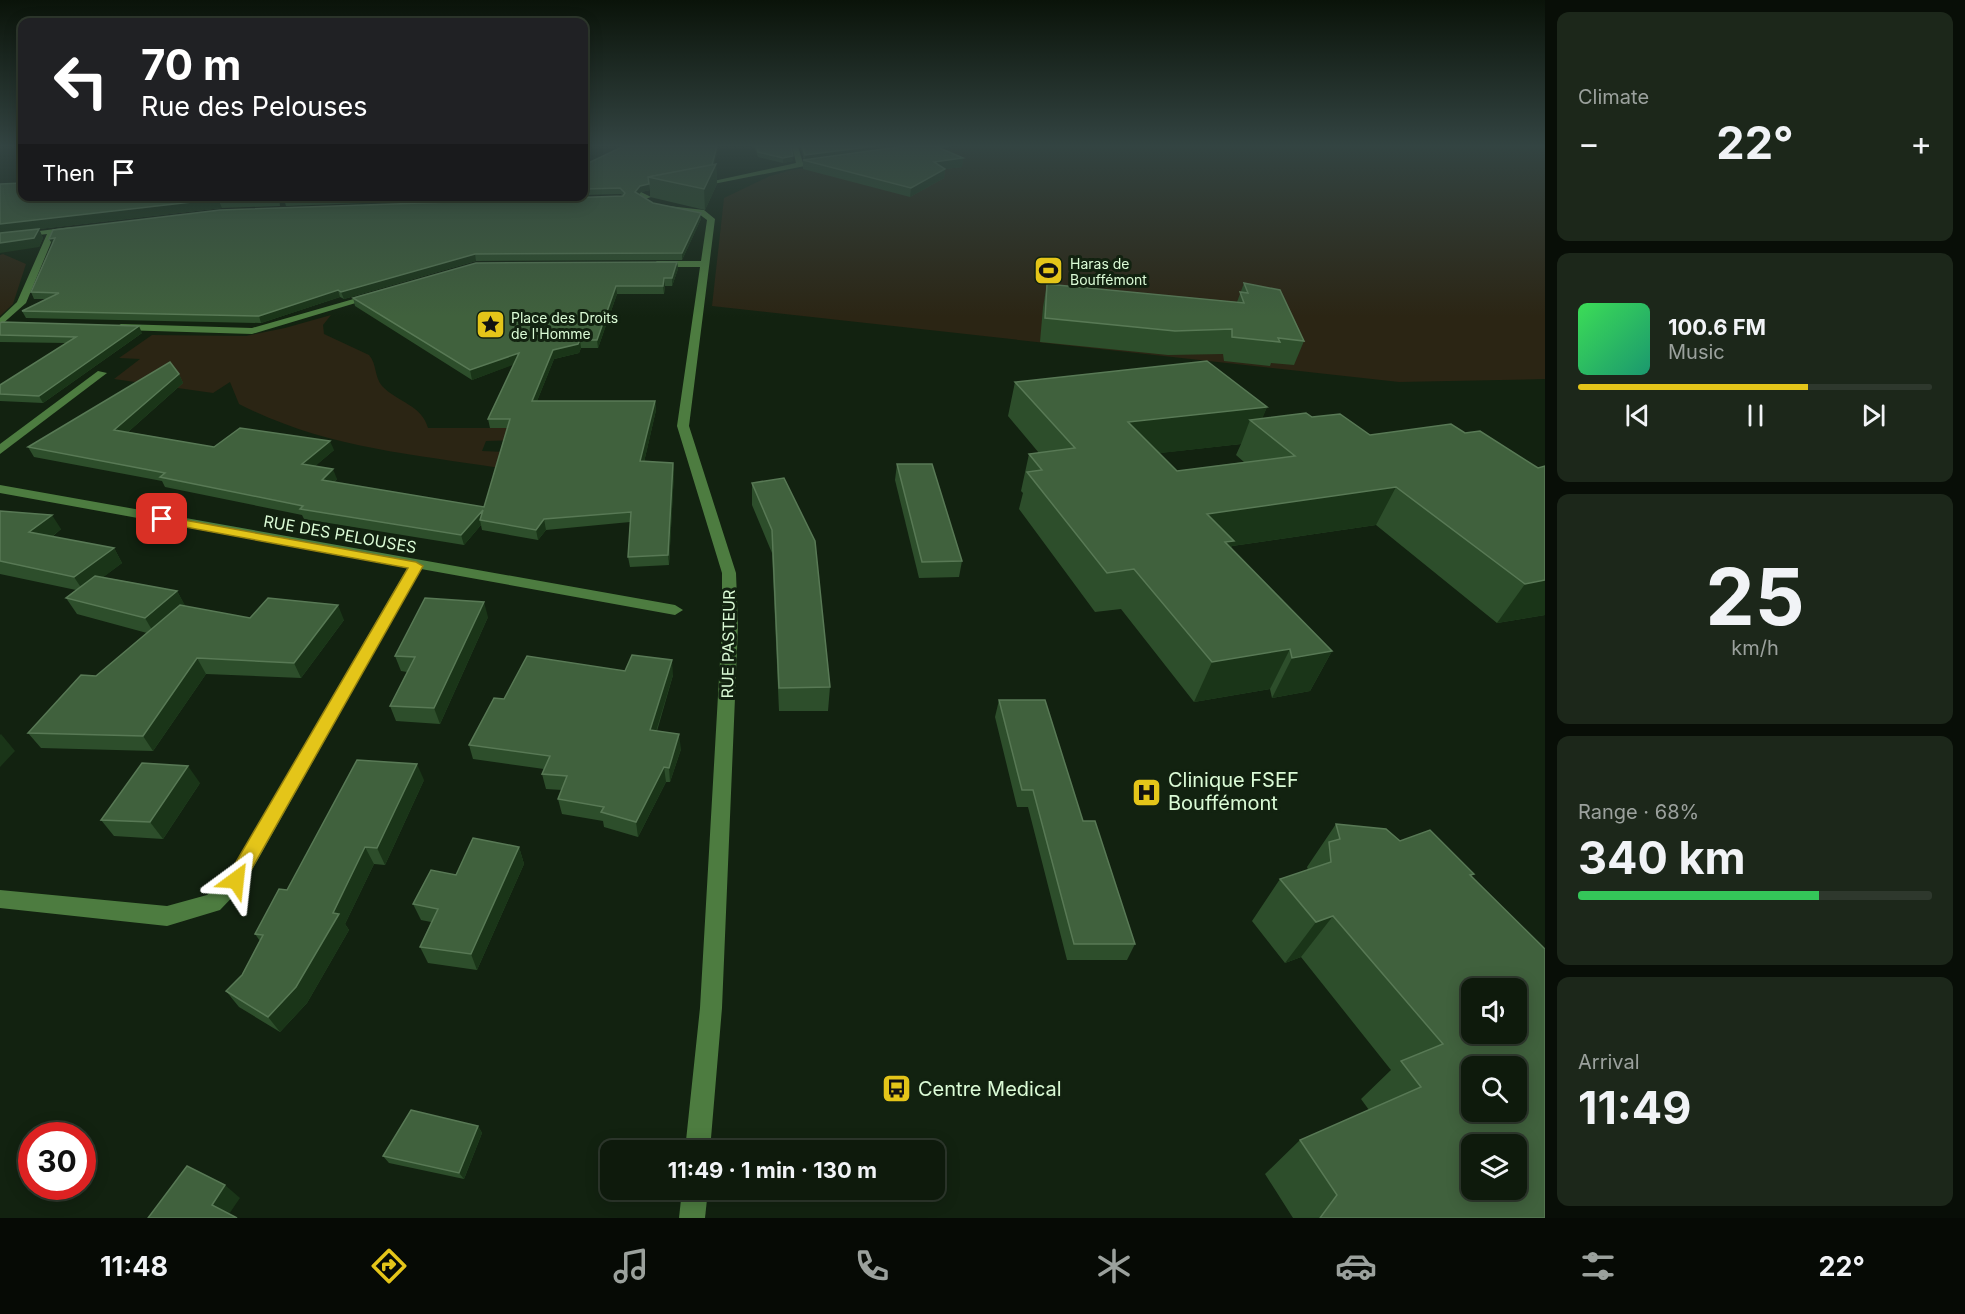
<!DOCTYPE html>
<html lang="en">
<head>
<meta charset="utf-8">
<style>
  body { margin:0; font-family:Inter,sans-serif; background:#1c271a; color:#f1f3f6; height:100vh; display:flex; flex-direction:column; font-size:22px; white-space:nowrap }
  * { box-sizing:border-box; margin:0 }
  p { font-size:20px; color:#9ba19d }
  .icon { flex:none; width:33px; height:33px; fill:none; stroke:currentColor; stroke-width:2; stroke-linecap:round; stroke-linejoin:round }
  .map { position:relative; flex:1; overflow:hidden }
  .side { display:flex; flex-direction:column; gap:12px; padding:12px; background:#080e07; width:420px }
  .side>* { flex:none }
  .hud { position:absolute; left:18px; top:18px; width:570px; height:183px; border-radius:12px; box-shadow:0 3px 15px #0003,0 0 0 2px #2e382d; background:#202124; color:#fff; overflow:hidden }
  .fabs { position:absolute; left:1461px; top:978px; display:grid; gap:12px }
  .fabs a { display:grid; place-items:center; width:66px; height:66px; border-radius:12px; background:#0e1a0c; box-shadow:0 3px 15px #0003,0 0 0 2px #2e382d; font-size:30px }
  .speed { position:absolute; left:18px; top:1122px; display:flex; gap:12px; font-size:30px; font-weight:700; text-align:center }
  .speed>* { display:grid; place-content:center; width:78px; height:78px; border-radius:50%; background:#0e1a0c; box-shadow:0 3px 15px #0003,0 0 0 2px #2e382d; line-height:1 }
  .speed .limit { border:9px solid #d22; background:#fff; color:#111 }
  .pin { position:absolute; display:grid; place-items:center; width:51px; height:51px; color:#fff; margin:-26px; border-radius:12px; box-shadow:0 3px 9px #0006 }
  .me { position:absolute; width:66px; margin:-33px; rotate:30deg; stroke-linejoin:round; filter:drop-shadow(0 0 4px #0008) }
  .turn { display:flex; align-items:center; gap:21px; height:126px; padding:0 24px; font-size:27px }
  .turn .icon { width:78px; height:78px; stroke-width:2.5 }
  .turn b { display:block; font-size:42px; line-height:51px }
  .then { display:flex; align-items:center; height:57px; padding:0 24px; background:#0003; gap:12px; font-size:22px }
  .big { font-size:45px; font-weight:700; line-height:1.1 }
  .side .card { flex:1; display:flex; flex-direction:column; justify-content:center; gap:9px; min-width:0; padding:0 21px; border-radius:12px; background:#1c271a }
  .side .dial { align-items:center; gap:0 }
  .dial b { font-size:78px; line-height:1 }
  .song { display:flex; align-items:center; gap:18px }
  .cover { width:72px; height:72px; border-radius:9px; background:linear-gradient(135deg,hsl(130 70% 55%),hsl(160 70% 35%)) }
  .played { height:6px; border-radius:3px; background:linear-gradient(90deg,#e4c519 65%,#2e382d 65%) }
  .keys { display:flex; justify-content:space-around; direction:ltr }
  .heat { display:flex; justify-content:space-between; align-items:center; font-size:33px; direction:ltr }
  .charge { height:9px; border-radius:4px; background:linear-gradient(90deg,#34c759 68%,#2e382d 0) }
  .trip { position:absolute; left:600px; top:1140px; width:345px; height:60px; border-radius:12px; background:#0e1a0c; box-shadow:0 3px 15px #0003,0 0 0 2px #2e382d; font-weight:700; line-height:60px; text-align:center }
  .menu { display:flex; height:96px; justify-content:space-around; align-items:center; background:#060a05; color:#9ba19d }
  .menu .icon { width:42px; height:42px }
  .menu .selected { color:#e4c519 }
  .menu b { font-size:27px; color:#f1f3f6 }
  main { display:flex; flex:1; min-height:0 }
  .map>svg:first-child { display:block }
  .green { fill:#2b2514 }
  .lines { fill:none; stroke-linecap:round; stroke-linejoin:round }
  .minor { fill:#4d7c40; fill-rule:evenodd }
  .wall { fill:#2d4e2b; fill-rule:evenodd }
  .shaded-wall { fill:#1a3518 }
  .building { fill:#40613d; stroke:#587955; stroke-width:1.5; fill-rule:evenodd }
  .route { fill:#e4c519; stroke:#948010; stroke-width:1.5 }
  .labels { text-anchor:middle; dominant-baseline:central; stroke-width:6; stroke-linejoin:round; paint-order:stroke }
  .far-poi-label { font-size:14px; fill:#dbfbd6; stroke:#122210; text-anchor:start }
  .street-label { font-size:16px; fill:#dbfbd6; stroke:#122210 }
  .near-poi-label { font-size:20px; fill:#dbfbd6; stroke:#122210; text-anchor:start }
</style>
</head>
<body>
<main>
<div class="map">
<svg width="1545" height="1218" viewBox="0 0 1545 1218">
  <rect width="100%" height="100%" fill="#122210"/>
  <g class="green">
    <path d="M961 146H1545V379L1399 382 712 306 724 198 770 176 791 170 929 153Z"/>
    <path d="M3 254 26 264 13 304 0 316V255Z"/>
    <path d="M331 315 323 325 324 334 369 355C377 364 374 376 382 386 397 402 422 405 428 428H526L522 440 486 441 482 451 505 452 500 468C409 454 322 447 239 404L230 382 213 393 114 379 140 359 119 358 152 335 246 336 285 328Z"/>
  </g>
  <g class="lines">
    <g class="minor">
      <path d="M792 146H798L803 163 822 160 825 162 698 187 695 185 796 163Z"/>
      <path d="M937 146H952L920 153 917 151Z"/>
      <path d="M639 191 651 197 634 203 617 197ZM638 195 641 197H629Z"/>
      <path d="M660 205 704 210 715 219 689 426 736 573 738 626 722 1008 710 1150H685L700 1008 722 626V573L677 426 700 267H657L653 264 657 261H701L707 220 699 214 663 209Z"/>
      <path d="M71 227 74 231 55 233 26 303 0 326V318L17 302 47 234 0 240V236Z"/>
      <path d="M371 294 379 296 252 334 121 330 116 327 121 324 252 328Z"/>
      <path d="M98 371 107 373 0 454V444Z"/>
      <path d="M0 485 675 605 683 610 675 615 421 569 243 886 220 910 167 926 0 908V890L167 906 207 895 229 874 408 567 0 493Z"/>
      <path d="M682 1190H708L705 1218H679Z"/>
    </g>
  </g>
  <g class="wall">
    <path d="M754 146H791L793 161 783 163 758 157Z"/>
    <path d="M800 146H935L963 158 962 167 945 169 944 178 910 197 803 169V160H804Z"/>
    <path d="M718 149 714 164H716L717 184 705 210 650 197V190L641 192 639 194 653 203 701 213V219L682 260 476 261 344 299 340 297 261 323 26 318 22 311 46 299H34L31 292 623 196 621 194 584 195V165Z"/>
    <path d="M22 196H279L280 206 222 208 39 229 43 238 39 247Z"/>
    <path d="M287 196H543L286 206 284 199Z"/>
    <path d="M677 262 678 269 672 286H665L664 294H617L598 348H581L579 353 554 359 537 401H655L656 410 644 462 673 463 674 472 669 565 630 567 628 557 630 522 546 530 538 540 482 530 481 525 464 545 304 519 302 515 165 487 162 481 34 457 28 447 179 374 183 383 128 432 214 447 334 450 315 466 337 479 334 482 484 507 507 428H490L488 419 514 364 472 380 355 306 353 298Z"/>
    <path d="M1244 283 1304 341 1294 365 1271 363 1270 366 1224 361 1223 354 1168 355 1040 342 1043 307 1047 284 1237 302Z"/>
    <path d="M0 323 142 333 43 403 0 401V385L66 343 0 342Z"/>
    <path d="M1015 382 1267 407 1262 418 1312 417 1370 435 1451 424 1545 615 1497 623 1376 525 1232 546 1231 548 1332 651 1310 691 1272 698 1270 689 1194 702 1121 609 1095 612 1019 509 1023 493 1021 491 1029 454 1039 453 1008 416ZM1241 444 1236 455 1244 462 1177 471 1159 453Z"/>
    <path d="M897 464 962 561 959 577 919 578 895 480Z"/>
    <path d="M784 478 830 687 828 711H779L772 553 752 505V483Z"/>
    <path d="M0 511 61 529 52 537 114 548 122 563 103 577 177 591 185 606 250 618 344 620 301 678 206 674 153 751 41 748 28 733 147 633 77 614 66 598 76 590 0 574Z"/>
    <path d="M488 617 440 724 396 721 390 706 407 672 401 671 395 656Z"/>
    <path d="M625 671 673 675 657 731 681 749 670 782H666L638 837 604 827 603 821 562 814 558 799 562 790 546 789 542 774 544 769 473 759 469 745 504 699Z"/>
    <path d="M999 700 1083 821 1135 944 1127 960H1067L1028 807H1017L995 717Z"/>
    <path d="M424 780 385 865 374 864 345 924 349 930 307 1003 280 1032 239 1007 226 991 242 975 260 941 255 934 287 890Z"/>
    <path d="M200 783 163 839 114 836 101 820Z"/>
    <path d="M1336 824 1400 841 1471 877 1545 1218H1293L1265 1174 1300 1140 1369 1110 1361 1099 1391 1070 1301 957 1285 963 1252 921 1280 879 1308 870 1307 867Z"/>
    <path d="M519 847 524 864 477 970 428 963 420 947 431 922 421 920 413 904 456 875Z"/>
    <path d="M478 1126 482 1133 464 1179 389 1163 383 1156Z"/>
  </g>
  <g class="shaded-wall">
    <path d="M717 146H718V149L712 174 716 164 717 184 705 210 704 189 681 184Z"/>
    <path d="M876 146H914L805 161V155Z"/>
    <path d="M793 156V161L783 163V158Z"/>
    <path d="M963 158 962 167 945 169 944 178 910 197 911 188 934 162Z"/>
    <path d="M649 184 650 190 641 192 636 198 635 192 640 186Z"/>
    <path d="M218 199 222 208 39 229 43 238 39 247 0 253V224Z"/>
    <path d="M701 213V219L682 260V253Z"/>
    <path d="M55 238 53 245 49 239Z"/>
    <path d="M475 254 476 261 344 299 341 292Z"/>
    <path d="M677 262 678 269 672 286V278Z"/>
    <path d="M664 278 665 286 664 294 663 286Z"/>
    <path d="M616 286 617 294 598 348 597 340Z"/>
    <path d="M338 290 340 297 261 323 259 316Z"/>
    <path d="M139 326 142 333 43 403 39 396Z"/>
    <path d="M580 340 581 348 579 353 554 359 533 411 532 401 553 350Z"/>
    <path d="M519 353 521 362 472 380 470 370Z"/>
    <path d="M179 374 183 383 119 440 114 430Z"/>
    <path d="M655 401 656 410 642 471 640 461Z"/>
    <path d="M1267 407 1259 427 1250 420 1241 444 1117 458 1128 422Z"/>
    <path d="M330 441 334 450 306 474 302 464Z"/>
    <path d="M673 463 674 472 669 565 668 555Z"/>
    <path d="M333 469 337 479 326 490 322 480Z"/>
    <path d="M1396 487 1376 525 1232 546 1218 579 1207 514Z"/>
    <path d="M483 510 480 520 481 525 464 545 461 535Z"/>
    <path d="M52 515 61 529 39 547 29 532Z"/>
    <path d="M544 519 546 530 538 540 536 530Z"/>
    <path d="M114 548 122 563 84 592 74 577Z"/>
    <path d="M1545 580V615L1497 623 1525 584Z"/>
    <path d="M177 591 186 607 155 635 145 618Z"/>
    <path d="M484 602 488 617 440 724 434 708Z"/>
    <path d="M338 605 344 620 301 678 294 663Z"/>
    <path d="M1290 649 1270 689 1194 702 1212 662Z"/>
    <path d="M1332 651 1310 691 1272 698 1292 658Z"/>
    <path d="M197 658 206 674 153 751 143 736Z"/>
    <path d="M672 660 673 675 652 745 650 730Z"/>
    <path d="M1 734 15 751 0 767V735Z"/>
    <path d="M679 734 681 749 670 782 669 768Z"/>
    <path d="M417 764 424 780 385 865 377 848Z"/>
    <path d="M188 766 200 783 163 839 150 822Z"/>
    <path d="M664 767 666 782 638 837 636 822Z"/>
    <path d="M365 847 374 864 345 924 349 930 307 1003 280 1032 268 1017 333 913Z"/>
    <path d="M519 847 524 864 477 970 471 954Z"/>
    <path d="M1333 916 1301 957 1285 963 1316 922Z"/>
    <path d="M478 1126 482 1133 464 1179 459 1173Z"/>
    <path d="M225 1185 240 1198 227 1217 212 1205Z"/>
  </g>
  <g class="building">
    <path d="M624 146H717L712 165 648 177 649 184 640 186 635 192 653 203 701 213 682 253 475 254 341 292 338 290 259 316 22 311 59 293 31 292 55 238 49 239 53 230 220 210 623 196 625 193 620 188 584 189V165Z"/>
    <path d="M756 146H791L793 156 783 158 758 152Z"/>
    <path d="M802 146H876L805 155Z"/>
    <path d="M906 146H935L963 158 934 162 945 169 911 188 803 160Z"/>
    <path d="M716 164 704 189 648 177Z"/>
    <path d="M22 183V196L277 197 218 199 0 224V184Z"/>
    <path d="M287 196H370L284 199Z"/>
    <path d="M39 229 34 238 0 243V233Z"/>
    <path d="M677 262 672 278H664L663 286H616L597 340H580L578 344 553 350 532 401H655L640 461 673 463 668 555 628 557 631 512 544 519 536 530 480 520 483 510 461 535 300 509 303 506 160 477 165 473 28 447 170 362 179 374 114 430 214 447 240 428 330 441 302 464 333 469 322 480 484 507 510 419H488L519 353 470 370 353 298 476 263Z"/>
    <path d="M1244 283 1280 290 1304 341 1278 338 1280 342 1232 337V329L1175 331 1045 318 1047 284 1244 303 1240 292 1248 293Z"/>
    <path d="M2 322 139 326 39 396 0 394V385L76 337 0 335V323Z"/>
    <path d="M1207 361 1267 407 1128 422 1177 471 1295 456 1250 420 1306 413 1312 417 1340 414 1370 435 1451 424 1465 433 1480 431 1538 468 1545 466V580L1525 584 1396 487 1207 514 1234 541 1225 542 1332 651 1292 658 1290 649 1212 662 1134 569 1107 573 1027 472 1042 470 1029 454 1075 448 1015 382Z"/>
    <path d="M897 464H932L962 561 922 562Z"/>
    <path d="M784 478 815 541 830 687 779 688 772 530 752 483Z"/>
    <path d="M0 511 52 515 29 532 114 548 74 577 0 561Z"/>
    <path d="M95 576 177 591 145 618 66 598Z"/>
    <path d="M268 598 338 605 294 663 197 658 143 736 28 733 81 675 96 676 180 605 250 618Z"/>
    <path d="M425 598 484 602 434 708 390 706 415 657 395 656Z"/>
    <path d="M632 655 672 660 650 730 679 734 669 768 664 767 636 822 601 812 604 807 558 799 567 776 542 774 550 756 469 745 494 698 504 699 527 656 625 671Z"/>
    <path d="M999 700H1045L1083 821H1095L1135 944H1074L1033 790H1022Z"/>
    <path d="M357 760 417 764 377 848 365 847 333 913 339 914 296 987 268 1017 226 991 242 975 263 935 255 934 279 889 287 890Z"/>
    <path d="M142 763 188 766 150 822 101 820Z"/>
    <path d="M1336 824 1386 829 1400 841 1430 830 1474 874 1470 875 1545 949V1218H1320L1337 1195 1300 1140 1421 1087 1401 1061 1443 1044 1333 916 1316 922 1280 879 1331 862 1329 842 1340 839ZM1472 988H1516V1034H1472ZM1472 1066H1516V1112H1472ZM1472 1144H1516V1190H1472Z"/>
    <path d="M473 838 519 847 471 954 420 947 438 909 413 904 431 870 456 875Z"/>
    <path d="M411 1110 478 1126 459 1173 383 1156Z"/>
    <path d="M187 1166 225 1185 212 1205 237 1218H148Z"/>
  </g>
  <linearGradient id="sky" x2="0" y2="1"><stop stop-color="#0a1309"/><stop offset="0.46" stop-color="#334442"/><stop offset="1" stop-color="#334442" stop-opacity="0"/></linearGradient>
  <rect width="1545" height="317" fill="url(#sky)"/>
  <path class="route" d="M162 516 416 562 423 566 242 886 236 888 229 886 227 880 229 874 408 568 158 522V517Z"/>
  <defs>
    <symbol id="stadium-square" viewBox="-11 -11 22 22"><rect x="-9" y="-9" width="18" height="18" rx="4" fill="#e4c519" stroke="#122210"/><path d="M0-5a6.5 5 0 1 0 0 10a6.5 5 0 1 0 0-10ZM-3.5-1.8h7v3.6h-7Z" fill="#111"/></symbol>
    <symbol id="sight-square" viewBox="-11 -11 22 22"><rect x="-9" y="-9" width="18" height="18" rx="4" fill="#e4c519" stroke="#122210"/><path d="M0-6L1.8-2.2L6-1.7L2.9 1.2L3.7 5.4L0 3.3L-3.7 5.4L-2.9 1.2L-6-1.7L-1.8-2.2Z" fill="#111"/></symbol>
    <symbol id="hospital-square" viewBox="-11 -11 22 22"><rect x="-9" y="-9" width="18" height="18" rx="4" fill="#e4c519" stroke="#122210"/><path d="M-5-5h3v3.5h4V-5h3V5h-3V1.5h-4V5h-3Z" fill="#111"/></symbol>
    <symbol id="bus-square" viewBox="-11 -11 22 22"><rect x="-9" y="-9" width="18" height="18" rx="4" fill="#e4c519" stroke="#122210"/><path d="M-5-6H5V4H4V6H2V4H-2V6H-4V4H-5ZM-3.5-4V0h7V-4ZM-3.5 1.2v1.5H-2V1.2ZM2 1.2v1.5H3.5V1.2Z" fill="#111"/></symbol>
  </defs>
  <g fill-rule="evenodd">
    <use href="#stadium-square" x="1032" y="254" width="33" height="33"/>
    <use href="#sight-square" x="474" y="308" width="33" height="33"/>
    <use href="#hospital-square" x="1130" y="776" width="33" height="33"/>
    <use href="#bus-square" x="880" y="1072" width="33" height="33"/>
  </g>
  <g class="labels">
    <g class="far-poi-label">
      <text x="1070" y="263">Haras de<tspan x="1070" dy="16">Bouffémont</tspan></text>
      <text x="511" y="317">Place des Droits<tspan x="511" dy="16">de l'Homme</tspan></text>
    </g>
    <g class="street-label">
      <text transform="translate(340 534) rotate(10)">RUE DES PELOUSES</text>
      <text transform="translate(728 644) rotate(-89)">RUE PASTEUR</text>
    </g>
    <g class="near-poi-label">
      <text x="1168" y="780">Clinique FSEF<tspan x="1168" dy="23">Bouffémont</tspan></text>
      <text x="918" y="1089">Centre Medical</text>
    </g>
  </g>
</svg>
<div class="fabs">
<a><svg class="icon" aria-label="sound" viewBox="0 0 24 24"><path d="M4 9h4l5-4v14l-5-4H4zM17 9q2 3 0 6"/></svg></a>
<a><svg class="icon" aria-label="search" viewBox="0 0 24 24"><circle cx="10" cy="10" r="6"/><path d="M15 15l6 6"/></svg></a>
<a><svg class="icon" aria-label="layers" viewBox="0 0 24 24"><path d="M12 4l9 5-9 5-9-5zM3 14l9 5 9-5"/></svg></a>
</div>
<div class="speed"><div class="limit">30</div></div>
<div class="pin" style="left:162px;top:519px;background:#d93025"><svg class="icon" aria-label="arrive" viewBox="0 0 24 24"><path d="M6 21V4h12l-3 4 3 4H6"/></svg></div>
<svg class="me" style="left:236px;top:880px" viewBox="-20 -20 40 40"><path d="M0-17L14 15 0 8-14 15z" fill="#e4c519" stroke="#fff" stroke-width="4"/></svg>
<div class="trip">11:49 · 1 min · 130 m</div>
<div class="hud">
<div class="turn"><svg class="icon" aria-label="left" viewBox="0 0 24 24"><path d="M17 20v-9H6M10 6l-5 5 5 5"/></svg><div><b>70 m</b>Rue des Pelouses</div></div>
<div class="then">Then<svg class="icon" aria-label="arrive" viewBox="0 0 24 24"><path d="M6 21V4h12l-3 4 3 4H6"/></svg></div>
</div>
</div>
<section class="side">
<div class="card"><p>Climate</p>
<div class="heat"><a>−</a><b class="big">22°</b><a>+</a></div>
</div>
<div class="card">
<div class="song"><i class="cover"></i><div><b>100.6 FM</b><p>Music</p></div></div>
<div class="played"></div>
<div class="keys"><svg class="icon" aria-label="previous" viewBox="0 0 24 24"><path d="M18 5L8 12l10 7zM5 5v14"/></svg><svg class="icon" aria-label="pause" viewBox="0 0 24 24"><path d="M8 5v14M16 5v14"/></svg><svg class="icon" aria-label="next" viewBox="0 0 24 24"><path d="M6 5l10 7-10 7zM19 5v14"/></svg></div>
</div>
<div class="card dial"><b>25</b><p>km/h</p></div>
<div class="card"><p>Range · 68%</p><b class="big">340 km</b><div class="charge"></div></div>
<div class="card"><p>Arrival</p><b class="big">11:49</b></div>
</section>
</main>
<nav class="menu">
<b>11:48</b>
<svg class="icon selected" aria-label="directions" viewBox="0 0 24 24"><path d="M12 3l9 9-9 9-9-9zM9 14v-3h6M13 9l2 2-2 2"/></svg>
<svg class="icon" aria-label="music" viewBox="0 0 24 24"><path d="M9 18V5l10-2v13"/><circle cx="6" cy="18" r="3"/><circle cx="16" cy="16" r="3"/></svg>
<svg class="icon" aria-label="phone" viewBox="0 0 24 24"><path d="M5 4h4l2 5-3 2q2 4 5 5l2-3 5 2v4C11 20 4 13 5 4z"/></svg>
<svg class="icon" aria-label="climate" viewBox="0 0 24 24"><path d="M12 3v18M4 7l16 10M4 17L20 7"/></svg>
<svg class="icon" aria-label="car" viewBox="0 0 24 24"><path d="M5 17H2v-5l4-1 3-4h7l3 4 3 1v5h-3M9 17h6M6 11h13"/><circle cx="7" cy="17" r="2"/><circle cx="17" cy="17" r="2"/></svg>
<svg class="icon" aria-label="filters" viewBox="0 0 24 24"><path d="M4 7h16M4 17h16"/><circle cx="9" cy="7" r="2"/><circle cx="15" cy="17" r="2"/></svg>
<b>22°</b>
</nav>
</body>
</html>
